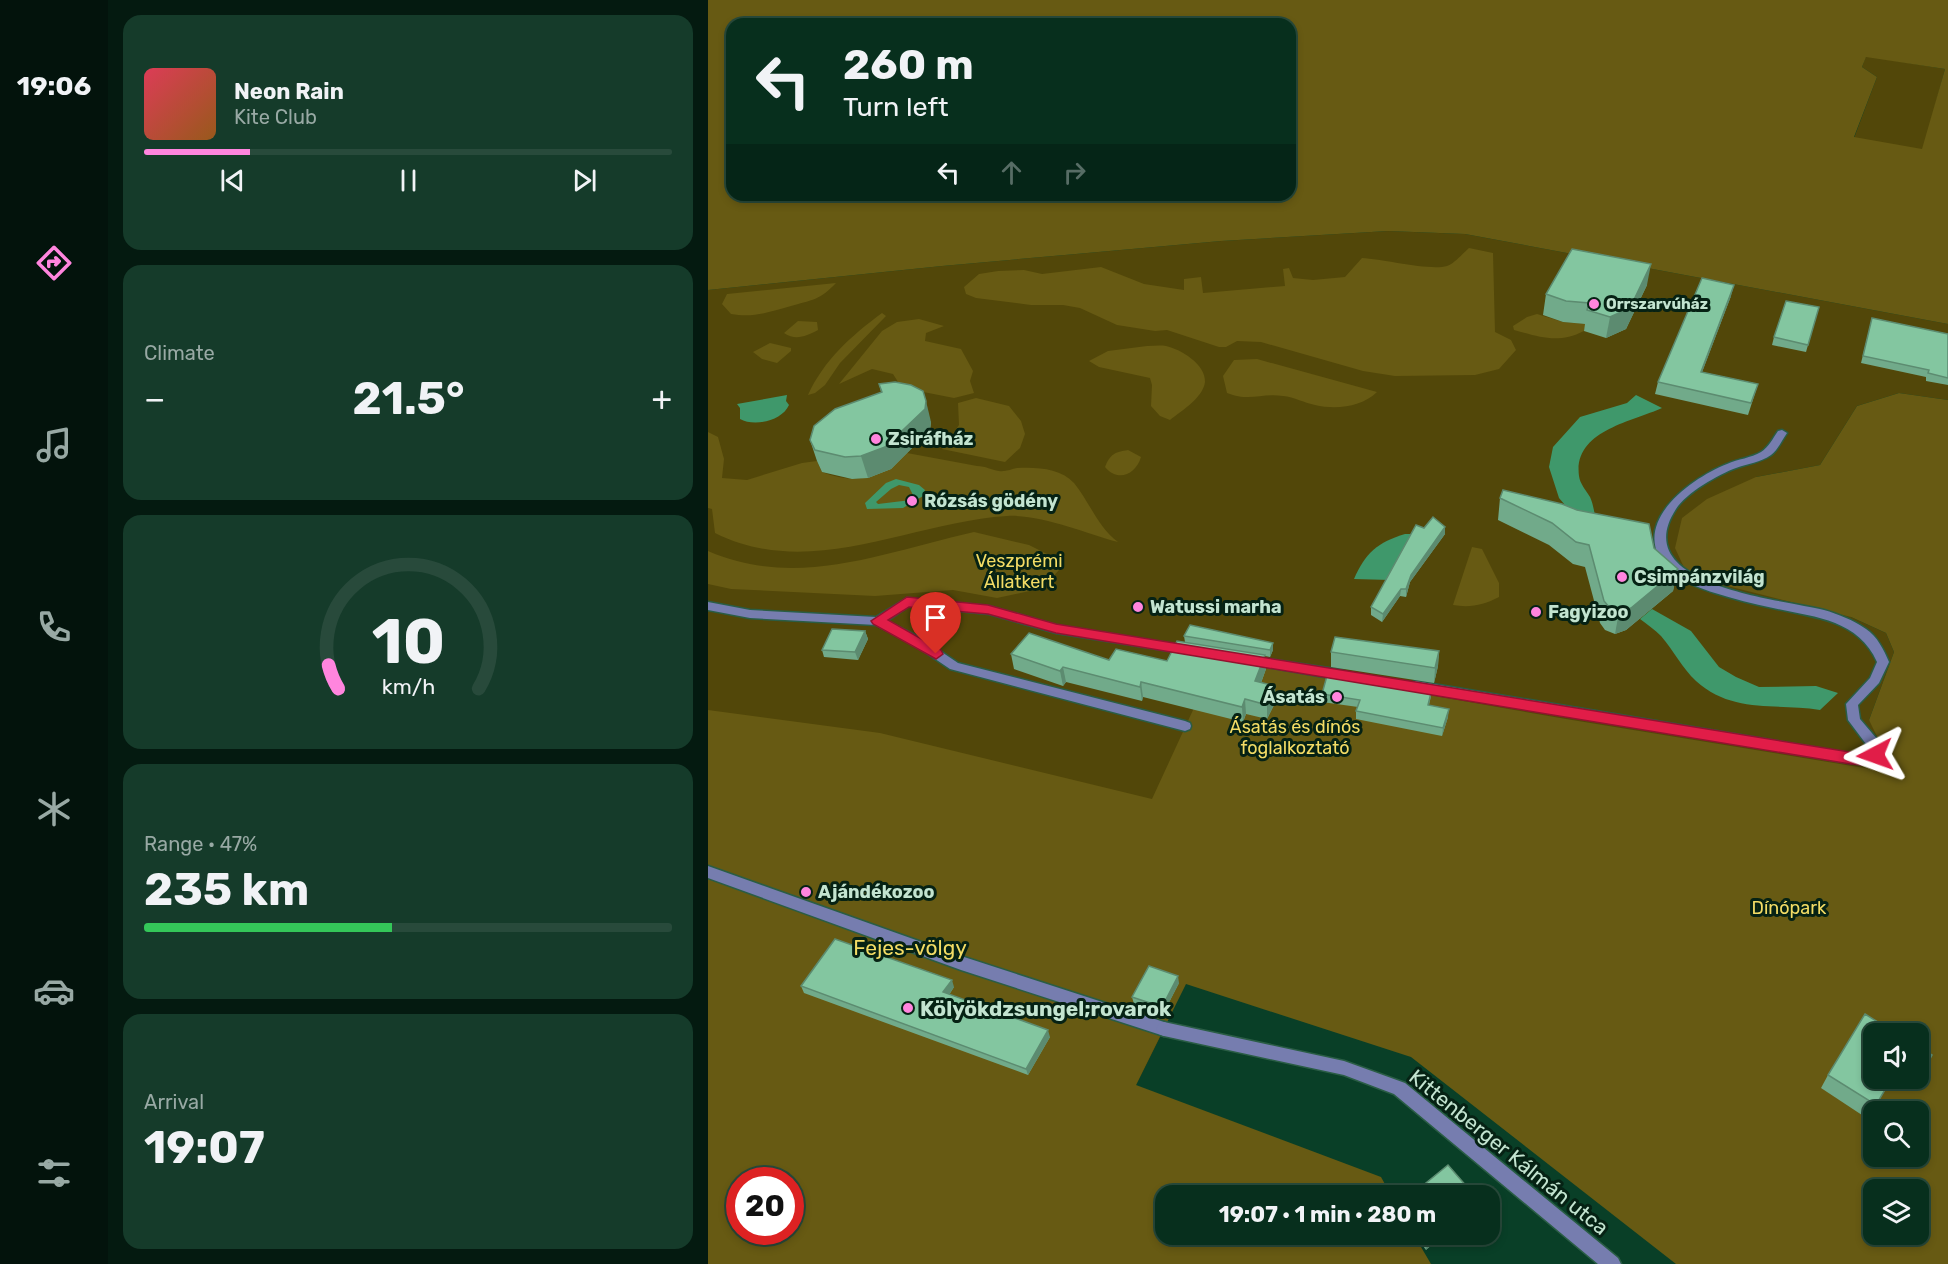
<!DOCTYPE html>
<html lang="en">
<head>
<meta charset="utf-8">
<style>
  body { margin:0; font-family:Rubik,sans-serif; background:#153b2a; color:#f1f3f6; height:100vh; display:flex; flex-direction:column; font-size:22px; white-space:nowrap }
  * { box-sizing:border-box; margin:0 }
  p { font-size:20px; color:#98a9a4 }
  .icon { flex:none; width:33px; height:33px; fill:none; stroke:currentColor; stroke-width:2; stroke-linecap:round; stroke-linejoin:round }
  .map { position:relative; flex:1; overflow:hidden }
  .side { display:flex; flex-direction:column; gap:15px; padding:15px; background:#041a10; width:600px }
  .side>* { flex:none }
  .hud { position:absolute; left:18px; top:18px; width:570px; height:183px; border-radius:18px; box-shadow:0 3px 9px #0003,0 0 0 2px #284a3b; background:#072f1d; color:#f1f3f6; overflow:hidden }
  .controls { position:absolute; left:1155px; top:1023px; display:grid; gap:12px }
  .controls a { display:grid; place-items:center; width:66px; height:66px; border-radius:12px; background:#072f1d; box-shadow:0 3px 9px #0003,0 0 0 2px #284a3b; font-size:30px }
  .speed { position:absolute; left:18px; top:1167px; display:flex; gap:12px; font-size:30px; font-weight:700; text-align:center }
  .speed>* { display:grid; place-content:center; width:78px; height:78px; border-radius:50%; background:#072f1d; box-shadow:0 3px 9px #0003,0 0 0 2px #284a3b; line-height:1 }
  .speed .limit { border:9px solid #d22; background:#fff; color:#111 }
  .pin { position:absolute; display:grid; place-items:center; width:51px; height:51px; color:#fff; margin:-62px -26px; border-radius:50% 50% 50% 0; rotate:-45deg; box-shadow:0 0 6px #0007 }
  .pin .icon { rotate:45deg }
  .me { position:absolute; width:66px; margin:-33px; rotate:266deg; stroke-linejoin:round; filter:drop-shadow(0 0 4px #0008) }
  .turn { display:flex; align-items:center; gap:21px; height:126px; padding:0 18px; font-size:27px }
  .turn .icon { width:78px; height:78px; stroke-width:2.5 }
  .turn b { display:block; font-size:42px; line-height:51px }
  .lanes { display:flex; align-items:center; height:57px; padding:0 18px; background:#0003; justify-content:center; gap:30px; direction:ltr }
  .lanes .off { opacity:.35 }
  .big { font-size:45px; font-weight:700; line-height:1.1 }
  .side .tile { flex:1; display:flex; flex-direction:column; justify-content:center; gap:9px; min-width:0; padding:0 21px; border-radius:18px; background:#153b2a }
  .side .dial { align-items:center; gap:0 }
  .dial svg { height:156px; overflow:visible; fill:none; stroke:#284a3b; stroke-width:7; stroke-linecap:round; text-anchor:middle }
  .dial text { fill:#f1f3f6; stroke:none }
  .song { display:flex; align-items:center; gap:18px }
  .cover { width:72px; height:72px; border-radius:9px; background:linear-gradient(135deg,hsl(350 70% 55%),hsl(30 70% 35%)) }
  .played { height:6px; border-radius:3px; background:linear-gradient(90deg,#ff85de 20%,#284a3b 20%) }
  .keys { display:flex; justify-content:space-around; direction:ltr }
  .heat { display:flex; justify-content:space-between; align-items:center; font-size:33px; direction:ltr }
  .charge { height:9px; border-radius:4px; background:linear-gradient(90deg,#34c759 47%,#284a3b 0) }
  .trip { position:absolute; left:447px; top:1185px; width:345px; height:60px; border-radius:18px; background:#072f1d; box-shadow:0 3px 9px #0003,0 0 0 2px #284a3b; font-weight:700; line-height:60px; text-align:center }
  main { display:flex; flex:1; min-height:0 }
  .menu { display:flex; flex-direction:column; width:108px; justify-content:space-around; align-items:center; background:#03130c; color:#98a9a4 }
  .menu .icon { width:42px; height:42px }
  .menu .active { color:#ff85de }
  .menu b { font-size:27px; color:#f1f3f6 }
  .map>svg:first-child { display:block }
  .green { fill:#524709; fill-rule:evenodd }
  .forest { fill:#675a13; fill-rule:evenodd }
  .water { fill:#3f986b; fill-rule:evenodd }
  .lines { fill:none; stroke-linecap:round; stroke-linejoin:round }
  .lane-casing { stroke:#2a5d45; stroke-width:3 }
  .street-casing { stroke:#2a5d45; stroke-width:3 }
  .lane { fill:#767daf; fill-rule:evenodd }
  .street { fill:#767daf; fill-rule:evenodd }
  .wall { fill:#71aa8a }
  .shaded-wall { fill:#5c8b70 }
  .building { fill:#83c6a0; stroke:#5c8b70; stroke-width:1.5 }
  .route { fill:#e11d48; stroke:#92132f; stroke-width:1.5 }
  .poi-dot { fill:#ff85de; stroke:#062214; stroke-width:2 }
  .labels { text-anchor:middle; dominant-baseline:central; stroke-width:6; stroke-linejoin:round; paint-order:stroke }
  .far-poi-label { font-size:15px; font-weight:bold; fill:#c3e4d0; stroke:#062214; text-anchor:start }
  .poi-label { font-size:18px; font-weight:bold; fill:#c3e4d0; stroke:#062214; text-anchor:start }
  .park-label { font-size:18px; fill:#f3dc65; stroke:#062214 }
  .near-park-label { font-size:21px; fill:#f3dc65; stroke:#062214 }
  .near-poi-label { font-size:21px; font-weight:bold; fill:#c3e4d0; stroke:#062214; text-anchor:start }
  .near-street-label { font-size:21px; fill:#c3e4d0; stroke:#062214 }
</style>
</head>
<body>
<main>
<nav class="menu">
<b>19:06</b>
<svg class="icon active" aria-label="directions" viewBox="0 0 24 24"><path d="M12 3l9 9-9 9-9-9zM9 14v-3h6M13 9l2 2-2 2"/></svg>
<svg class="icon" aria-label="music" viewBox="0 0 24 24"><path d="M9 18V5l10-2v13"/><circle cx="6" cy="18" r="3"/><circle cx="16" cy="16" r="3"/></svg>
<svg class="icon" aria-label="phone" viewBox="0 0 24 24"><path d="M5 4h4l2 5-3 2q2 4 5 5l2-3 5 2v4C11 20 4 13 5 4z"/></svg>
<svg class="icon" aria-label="climate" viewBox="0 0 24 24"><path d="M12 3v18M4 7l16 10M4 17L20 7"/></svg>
<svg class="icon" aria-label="car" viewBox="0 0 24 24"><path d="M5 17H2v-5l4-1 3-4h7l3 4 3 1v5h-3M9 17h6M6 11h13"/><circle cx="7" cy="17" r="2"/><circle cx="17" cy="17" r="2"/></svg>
<svg class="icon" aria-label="filters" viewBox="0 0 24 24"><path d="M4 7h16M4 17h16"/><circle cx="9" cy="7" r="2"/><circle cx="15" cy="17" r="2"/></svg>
</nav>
<section class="side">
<div class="tile">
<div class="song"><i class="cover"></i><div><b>Neon Rain</b><p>Kite Club</p></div></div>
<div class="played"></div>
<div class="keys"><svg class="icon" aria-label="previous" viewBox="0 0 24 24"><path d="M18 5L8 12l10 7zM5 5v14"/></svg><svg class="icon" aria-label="pause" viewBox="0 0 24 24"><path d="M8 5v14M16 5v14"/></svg><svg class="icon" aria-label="next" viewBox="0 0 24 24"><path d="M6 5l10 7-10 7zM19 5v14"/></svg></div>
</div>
<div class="tile"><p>Climate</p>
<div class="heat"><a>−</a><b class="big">21.5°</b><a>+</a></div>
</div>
<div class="tile dial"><svg viewBox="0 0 100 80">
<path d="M14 69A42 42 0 1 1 86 69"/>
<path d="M14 69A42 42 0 0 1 9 57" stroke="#ff85de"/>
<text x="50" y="56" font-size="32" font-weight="700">10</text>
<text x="50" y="72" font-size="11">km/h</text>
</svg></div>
<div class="tile"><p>Range · 47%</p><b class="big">235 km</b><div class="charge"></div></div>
<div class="tile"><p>Arrival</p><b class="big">19:07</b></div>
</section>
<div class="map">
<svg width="1240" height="1264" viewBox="0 0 1240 1264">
  <rect width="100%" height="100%" fill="#093f27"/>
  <g class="green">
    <path d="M1158 56 1237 69 1215 150 1146 138 1169 77 1154 67Z"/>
    <path d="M680 231 757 234 1240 324V400L1191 393 1149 406 1112 465 1048 477 1143 617 1178 633 1186 652 1161 720 1240 800 1210 1112H1166L501 818 456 1029 428 1085 259 1264H0V290L234 266 513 241ZM1166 1034H1210V1078H1166ZM32 1180H82V1232H32Z"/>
  </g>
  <g class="forest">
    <path d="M0 0H1240V324L757 234 680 231 513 241 234 266 0 290ZM24 24H582V195H24ZM1158 57 1237 69 1214 149 1146 137 1169 77 1154 67Z"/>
    <path d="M761 248 785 253 787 332 803 340 808 350 791 369 767 375 687 376 655 371 553 342 529 341 518 347H511L459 330 447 331 409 325 372 308 355 305H323L268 298 258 294 256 287 271 274 290 271 316 270 334 274 393 267 436 284 476 290V279L493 277 495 293 577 286 575 269 581 268 585 278 605 280 637 277 654 258C675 259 722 271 739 266 746 264 755 253 761 248Z"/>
    <path d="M128 283C112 300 104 300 83 306 61 312 46 318 23 314L14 304 19 294Z"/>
    <path d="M174 313 178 316 132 363 117 385 107 393 100 395C116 360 143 336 174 313Z"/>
    <path d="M829 314 855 322 878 324 876 331C850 344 832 337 806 330L805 326 819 317Z"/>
    <path d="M211 319 236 326 218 333 217 341 253 349 265 371 262 381 266 393 246 398 200 389 192 385 185 374 164 369 131 384 174 331 189 322Z"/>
    <path d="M90 321 109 322 110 330C98 336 88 341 76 333Z"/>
    <path d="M62 343 83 348V351L69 363 54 359 45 352Z"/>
    <path d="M439 346C445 346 452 345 458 346 472 349 498 364 497 382 495 398 473 411 462 420L452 416 443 406 444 385 442 378 391 367 381 361 400 351Z"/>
    <path d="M549 359 669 392C654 407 628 410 607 405 597 403 586 397 575 396 553 393 542 402 519 393L515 376 526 360Z"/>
    <path d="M1191 393 1240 400V1264H968L703 1057 478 984 428 1085 673 1177 683 1195 458 1196V1234L706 1235 723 1264H0V710L172 733 444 799 509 658 858 719 1187 773 1161 720 1186 652 1178 633 1143 617 980 576 967 548 974 518 999 499 1048 477 1112 465 1149 406ZM1166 1034H1210V1078H1166ZM1166 1112H1210V1156H1166ZM32 1180H82V1232H32ZM1166 1190H1210V1234H1166Z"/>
    <path d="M268 398 301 406 313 421 317 434 312 448 297 462 234 449 251 425 250 403Z"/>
    <path d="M0 432 10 437 16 459 14 478 39 480 94 463 109 461 114 472C148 485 174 479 199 453L269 466C278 466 283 470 291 471 297 472 304 469 309 468 329 467 352 468 366 483 382 503 390 527 410 542 377 533 333 514 299 516 202 522 103 581 7 533L4 509 0 508Z"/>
    <path d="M420 450 433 457C428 474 410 483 397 467 402 454 407 452 420 450Z"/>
    <path d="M266 532 321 545 341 555 351 570 342 580 326 590 289 598 245 590 167 596 23 589 0 584V551C90 590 176 552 266 532Z"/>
    <path d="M764 547 774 549 791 583V597C776 605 762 608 745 605Z"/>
  </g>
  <g class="water">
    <path d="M79 395 78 401 81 405C74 421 46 427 32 419V408L29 404Z"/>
    <path d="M928 395 954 408C923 422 865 431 871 476 872 484 878 490 882 497 885 503 886 512 888 519L857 505 851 498 841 467 845 447 872 417 919 403Z"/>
    <path d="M188 479 211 485 217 490 215 496 195 508 159 509 157 503 178 483ZM191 485 201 487 205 495 203 500 170 504 168 502 183 489Z"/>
    <path d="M697 534H720L682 580 646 579C657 553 670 542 697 534Z"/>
    <path d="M944 609 983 631 1011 667 1028 677 1051 687 1108 686 1130 693 1112 710C1069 703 1024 714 988 681 974 668 966 651 953 636 947 630 939 624 932 619Z"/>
  </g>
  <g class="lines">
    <defs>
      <g id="lane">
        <path d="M1074 430 1079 433C1074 440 1070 450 1063 455 1053 462 1039 464 1028 468 1011 474 978 493 968 509 918 586 1072 599 1116 610 1130 614 1145 620 1158 629 1169 636 1176 650 1181 662L1171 683 1150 705 1152 719 1169 739 1174 755 1172 759 1154 764 1141 763 703 689 701 686 703 683 707 681 1141 753 1154 754 1160 752 1158 744 1140 720 1138 704 1162 678 1169 662C1150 619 1105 617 1065 608 1045 604 1026 599 1007 593 994 589 977 583 967 573 962 568 954 563 951 557 930 516 986 477 1019 464 1030 459 1043 458 1053 452 1061 447 1065 438 1070 431Z"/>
        <path d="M199 598 281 606 348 625 484 647 486 650 480 654 348 633 281 614 201 606 179 621 213 638 250 663 477 721 482 723 483 726 482 729 477 731 242 669 205 644 168 625 42 618 0 610V602L42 610 168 617Z"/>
        <path d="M541 656 634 670 638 672 640 675 638 678 634 680 537 663 535 660 537 657Z"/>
        <path d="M0 866 253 956 456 1022 461 1024 464 1029 461 1034 456 1036 253 970 0 878Z"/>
      </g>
      <path id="street" d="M456 1022 636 1061 697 1083 910 1258 913 1264H890L686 1094 636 1075 456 1036 451 1034 448 1029 451 1024Z"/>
    </defs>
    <use href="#lane" class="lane-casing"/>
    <use href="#street" class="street-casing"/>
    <use href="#lane" class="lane"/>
    <use href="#street" class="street"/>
  </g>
  <g class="wall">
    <path d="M939 285 918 329 898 338 876 331 877 324 855 322 835 315 838 294Z"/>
    <path d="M1023 296 994 372 1050 384 1040 415 947 394 950 382Z"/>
    <path d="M1111 307 1098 352 1064 345 1066 337Z"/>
    <path d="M1164 318 1240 334V385L1218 381V377L1153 363Z"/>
    <path d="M171 384 223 422 222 430 183 469 160 478 144 479 114 472 109 461 102 440 173 392Z"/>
    <path d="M792 498 946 548 970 569 965 591 918 630 907 634 897 630 892 623 877 567 865 564 841 545 790 520Z"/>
    <path d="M716 528 737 534 702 582 698 597 692 596 674 622 663 615V607Z"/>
    <path d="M157 631 160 639 150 660 116 657 114 650Z"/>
    <path d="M476 636 565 650 562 657 557 656 558 669 553 683 568 701 559 719 538 714 535 722 435 697 434 701 358 682 355 686 306 669 303 654 401 660 459 661 477 642Z"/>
    <path d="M731 651 730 666 726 683 623 667V652Z"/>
    <path d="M614 694 723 696 721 705 740 717 734 736 648 719V711L650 707 614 702Z"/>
    <path d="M471 983 455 1014 426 1004 424 997Z"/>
    <path d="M93 986 246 987 241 995 342 1037 320 1075 96 993Z"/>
    <path d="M1210 1046 1213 1076 1204 1089 1187 1078H1210Z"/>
    <path d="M1120 1075 1184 1078 1160 1119 1113 1088Z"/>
    <path d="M706 1234H736L718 1250Z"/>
  </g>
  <g class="shaded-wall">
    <path d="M943 264 939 285 918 329 898 338 902 317Z"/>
    <path d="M1026 285 1023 296 990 383 993 372Z"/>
    <path d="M218 401 223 422 222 430 183 469 160 478 153 456Z"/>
    <path d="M737 527V534L702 582 698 597V589L703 575Z"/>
    <path d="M970 569 965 591 918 630 907 634 911 612Z"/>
    <path d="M693 589 692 596 674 622 675 614Z"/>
    <path d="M157 631 160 639 150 660 147 652Z"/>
    <path d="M565 643V650L562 657V650Z"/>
    <path d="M731 651 730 666 726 683 727 668Z"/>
    <path d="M557 655 558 669 548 696 547 681Z"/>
    <path d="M355 667 358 682 355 686 352 671Z"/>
    <path d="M433 682 435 697 434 701 432 687Z"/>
    <path d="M567 686 568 701 559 719V705Z"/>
    <path d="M537 699 538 714 535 722 534 707Z"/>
    <path d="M741 709 740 717 734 736 735 728Z"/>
    <path d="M470 976 471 983 455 1014 454 1007Z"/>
    <path d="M244 980 246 987 238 999 235 992Z"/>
    <path d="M340 1030 342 1037 320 1075 318 1069Z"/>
    <path d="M723 1234H736L718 1250 720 1238Z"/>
  </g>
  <g class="building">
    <path d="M864 249 943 264 922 308 902 317 879 310 881 303 858 301 838 294Z"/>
    <path d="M994 278 1026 285 993 372 1050 384 1043 403 950 382Z"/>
    <path d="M1078 301 1111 307 1100 345 1066 337Z"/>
    <path d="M1164 318 1240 334V378L1220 373 1221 370 1155 356Z"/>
    <path d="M187 382 203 385 215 391 218 401 217 409 177 447 153 456 137 457 107 450 102 440 106 426 127 409 174 392 171 384Z"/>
    <path d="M795 490 854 504 869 510 941 524 946 548 970 569 923 608 911 612 901 607 896 601 881 545 868 542 844 523 792 498Z"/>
    <path d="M725 517 737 527 703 575 698 589H693L675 614 663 607 708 525 716 528Z"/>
    <path d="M482 625 565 643 562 650 476 636Z"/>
    <path d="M124 629 157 631 147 652 114 650Z"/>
    <path d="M321 633 401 660 408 649 459 661 469 641 557 655 547 681 567 686 559 705 537 699 534 707 433 682 432 687 355 667 352 671 303 654Z"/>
    <path d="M627 637 731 651 727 668 623 652Z"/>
    <path d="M620 672 724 689 720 705 741 709 735 728 648 711 652 700 614 694Z"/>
    <path d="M127 939 244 980 235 992 340 1030 318 1069 93 986Z"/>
    <path d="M441 966 470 976 454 1007 424 997Z"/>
    <path d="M1157 1014 1189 1034H1166V1078H1184L1168 1105 1120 1075Z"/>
    <path d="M1210 1046 1224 1055 1213 1076 1210 1075Z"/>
    <path d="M740 1165 767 1196H702Z"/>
  </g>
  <path class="route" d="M199 597 280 605 348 624 1142 752C1152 753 1164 748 1173 751L1175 755 1173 759 1154 765 1142 764 348 633 280 614 201 607 180 620 233 650 235 654 228 659 165 624 163 621Z"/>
  <g class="poi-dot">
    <circle cx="886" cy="304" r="6"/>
    <circle cx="168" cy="439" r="6"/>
    <circle cx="204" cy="501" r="6"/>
    <circle cx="914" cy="577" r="6"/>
    <circle cx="430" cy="607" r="6"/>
    <circle cx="828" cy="612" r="6"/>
    <circle cx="629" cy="697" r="6"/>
    <circle cx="98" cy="892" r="6"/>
    <circle cx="200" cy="1008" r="6"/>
  </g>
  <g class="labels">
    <g class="far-poi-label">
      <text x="898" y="304">Orrszarvúház</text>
    </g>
    <g class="poi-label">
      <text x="180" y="439">Zsiráfház</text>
      <text x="216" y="501">Rózsás gödény</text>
      <text x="926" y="577">Csimpánzvilág</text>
      <text x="442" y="607">Watussi marha</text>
      <text x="840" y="612">Fagyizoo</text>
      <text x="617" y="697" text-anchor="end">Ásatás</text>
      <text x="110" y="892">Ajándékozoo</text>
    </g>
    <g class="park-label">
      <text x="311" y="561">Veszprémi<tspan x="311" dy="21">Állatkert</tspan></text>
      <text x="587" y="727">Ásatás és dínós<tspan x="587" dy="21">foglalkoztató</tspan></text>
      <text x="1081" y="908">Dínópark</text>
    </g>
    <g class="near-park-label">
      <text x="202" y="947">Fejes-völgy</text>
    </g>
    <g class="near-poi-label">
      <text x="212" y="1008">Kölyökdzsungel;rovarok</text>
    </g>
    <g class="near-street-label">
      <text transform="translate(801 1152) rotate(39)">Kittenberger Kálmán utca</text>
    </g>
  </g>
</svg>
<div class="controls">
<a><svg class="icon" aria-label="sound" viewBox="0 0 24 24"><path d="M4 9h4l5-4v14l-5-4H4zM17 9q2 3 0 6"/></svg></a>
<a><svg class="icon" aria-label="search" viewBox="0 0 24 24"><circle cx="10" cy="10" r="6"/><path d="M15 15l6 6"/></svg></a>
<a><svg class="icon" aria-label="layers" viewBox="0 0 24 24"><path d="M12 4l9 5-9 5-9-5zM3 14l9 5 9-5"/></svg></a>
</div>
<div class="speed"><div class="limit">20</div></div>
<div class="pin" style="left:228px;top:654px;background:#d93025"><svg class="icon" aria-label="arrive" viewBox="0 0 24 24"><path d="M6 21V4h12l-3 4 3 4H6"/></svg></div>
<svg class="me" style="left:1167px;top:755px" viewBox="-20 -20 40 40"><path d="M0-17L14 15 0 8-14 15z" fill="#e11d48" stroke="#fff" stroke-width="4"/></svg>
<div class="trip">19:07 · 1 min · 280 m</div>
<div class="hud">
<div class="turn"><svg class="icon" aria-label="left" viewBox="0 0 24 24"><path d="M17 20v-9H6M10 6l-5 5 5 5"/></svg><div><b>260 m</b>Turn left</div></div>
<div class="lanes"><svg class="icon" aria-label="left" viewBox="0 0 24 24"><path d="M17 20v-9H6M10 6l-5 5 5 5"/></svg><svg class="icon off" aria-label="ahead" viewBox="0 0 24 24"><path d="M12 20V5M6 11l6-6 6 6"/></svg><svg class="icon off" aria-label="right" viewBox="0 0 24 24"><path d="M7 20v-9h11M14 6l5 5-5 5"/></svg></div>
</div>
</div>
</main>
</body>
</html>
